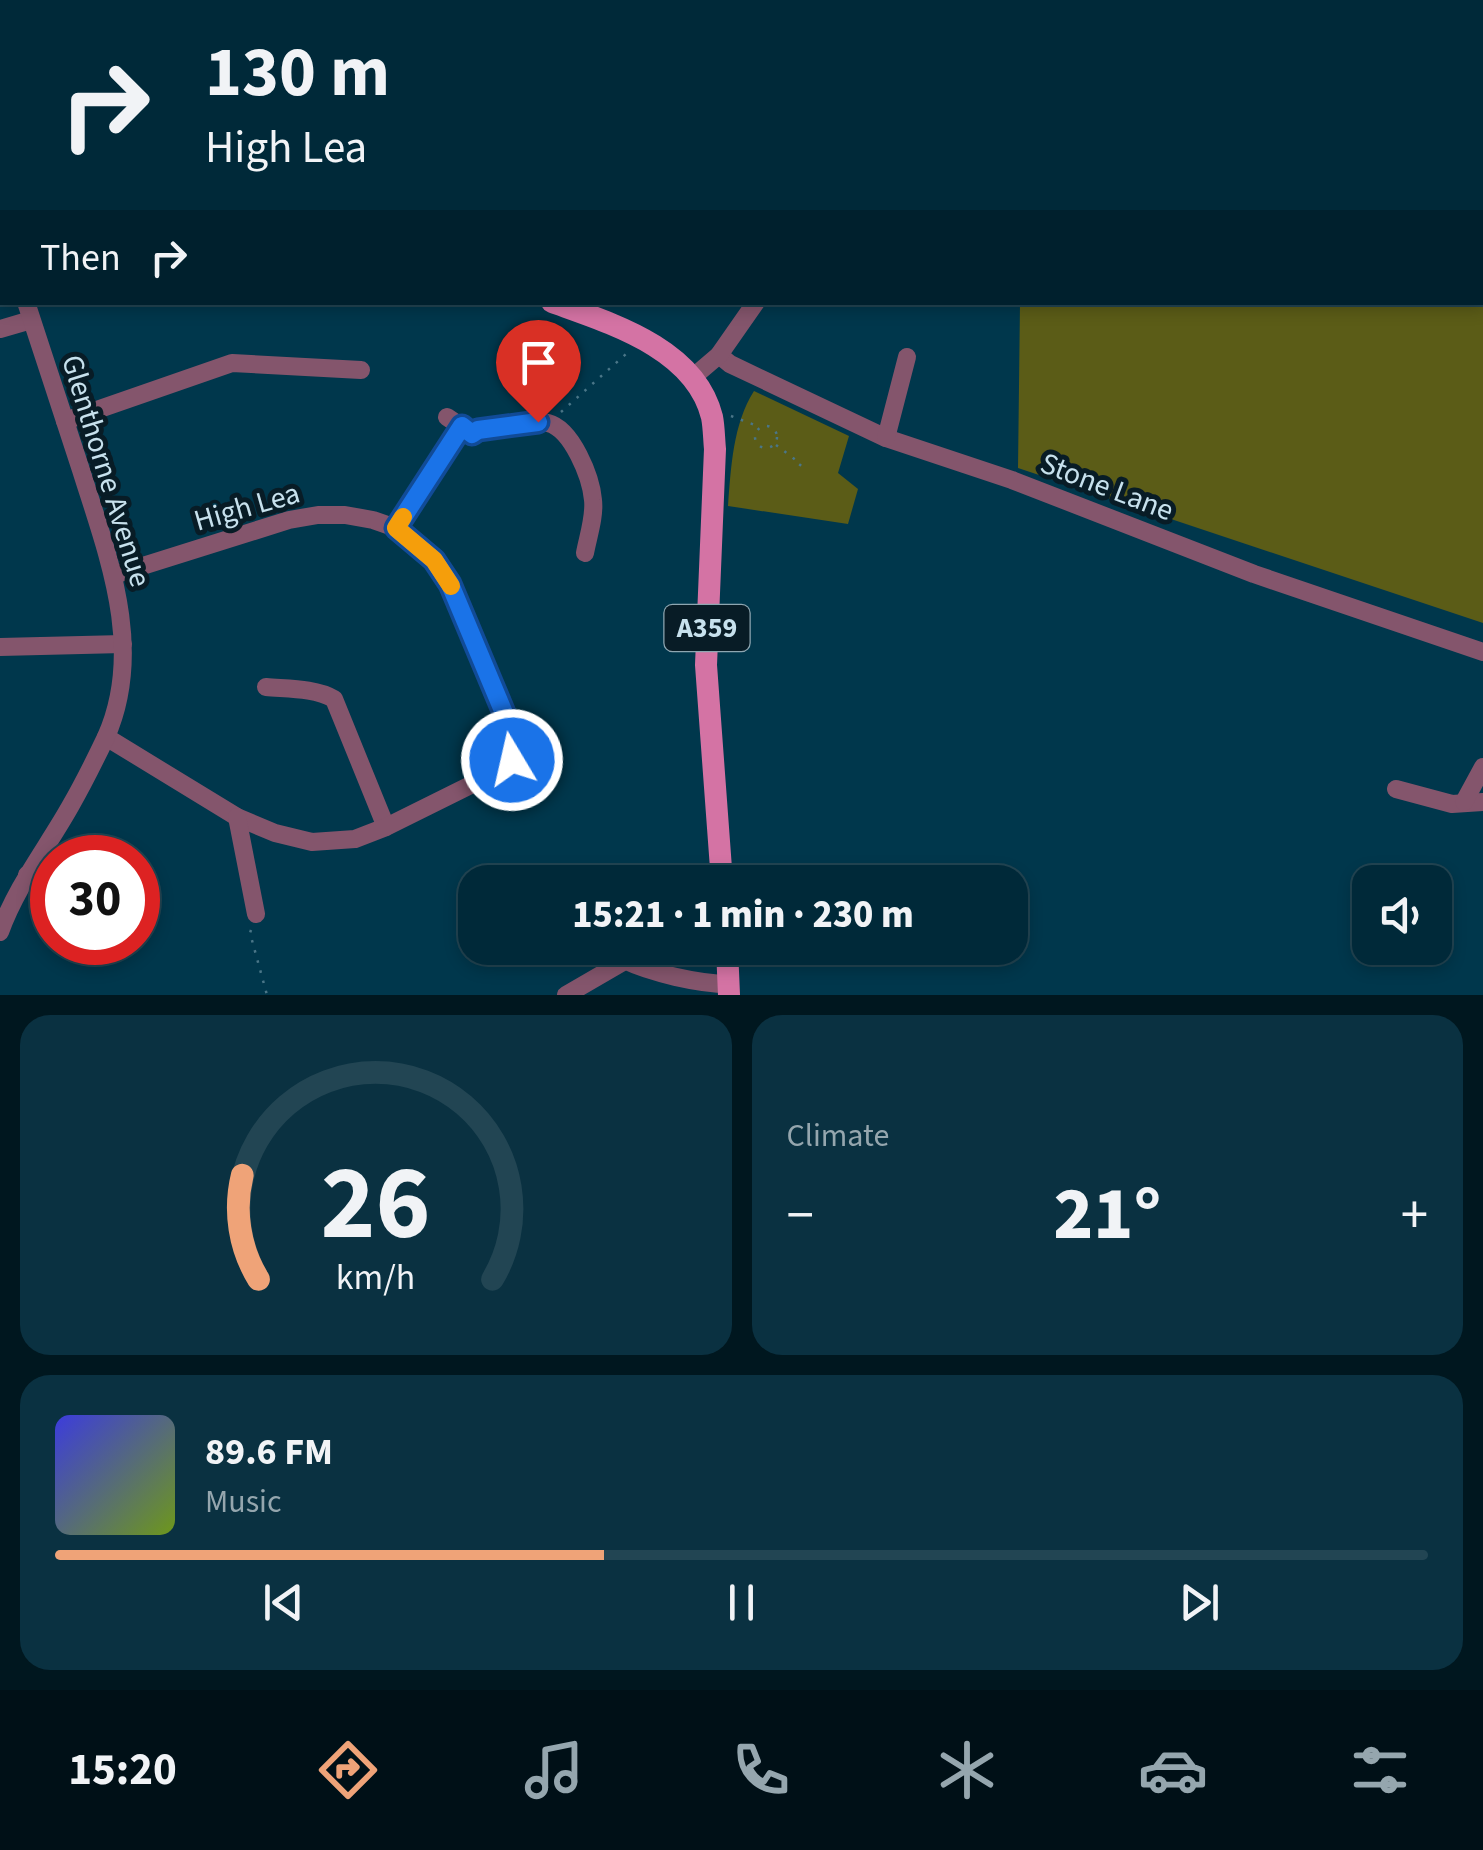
<!DOCTYPE html>
<html lang="en">
<head>
<meta charset="utf-8">
<style>
  body { margin:0; font-family:"Source Sans 3",sans-serif; background:#0a3141; color:#f1f3f6; height:100vh; display:flex; flex-direction:column; font-size:38px; white-space:nowrap }
  * { box-sizing:border-box; margin:0 }
  p { font-size:32px; color:#95a6ae }
  .icon { flex:none; width:55px; height:55px; fill:none; stroke:currentColor; stroke-width:2; stroke-linecap:round; stroke-linejoin:round }
  .map { position:relative; height:995px; overflow:hidden }
  .details { display:flex; flex-direction:column; gap:20px; padding:20px; background:#00171f; flex:1 }
  .details>* { flex:none }
  .top-card { position:absolute; left:0px; top:0px; width:1485px; height:305px; box-shadow:0 5px 15px #0003,0 0 0 2px #224553; background:#002939; color:#f1f3f6; overflow:hidden }
  .fabs { position:absolute; left:1352px; top:865px; display:grid; gap:20px }
  .fabs a { display:grid; place-items:center; width:100px; height:100px; border-radius:20px; background:#002939; box-shadow:0 5px 15px #0003,0 0 0 2px #224553; font-size:50px }
  .speed { position:absolute; left:30px; top:835px; display:flex; gap:20px; font-size:50px; font-weight:700; text-align:center }
  .speed>* { display:grid; place-content:center; width:130px; height:130px; border-radius:50%; background:#002939; box-shadow:0 5px 15px #0003,0 0 0 2px #224553; line-height:1 }
  .speed .limit { border:15px solid #d22; background:#fff; color:#111 }
  .pin { position:absolute; display:grid; place-items:center; width:85px; height:85px; color:#fff; margin:-102px -42px; border-radius:50% 50% 50% 0; rotate:-45deg; box-shadow:0 0 10px #0007 }
  .pin .icon { rotate:45deg }
  .me { position:absolute; width:110px; margin:-55px; rotate:351deg; stroke-linejoin:round; filter:drop-shadow(0 0 8px #0008) }
  .turn { display:flex; align-items:center; gap:35px; height:210px; padding:0 40px; font-size:45px }
  .turn .icon { width:130px; height:130px; stroke-width:2.5 }
  .turn b { display:block; font-size:70px; line-height:85px }
  .then { display:flex; align-items:center; height:95px; padding:0 40px; background:#0003; gap:20px; font-size:38px }
  .big { font-size:75px; font-weight:800; line-height:1.1 }
  .details .tile { flex:1; display:flex; flex-direction:column; justify-content:center; gap:15px; min-width:0; padding:0 35px; border-radius:30px; background:#0a3141 }
  .details .dial { align-items:center; gap:0 }
  .dial svg { height:260px; overflow:visible; fill:none; stroke:#224553; stroke-width:7; stroke-linecap:round; text-anchor:middle }
  .dial text { fill:#f1f3f6; stroke:none }
  .song { display:flex; align-items:center; gap:30px }
  .cover { width:120px; height:120px; border-radius:15px; background:linear-gradient(135deg,hsl(240 70% 55%),hsl(80 70% 35%)) }
  .played { height:10px; border-radius:5px; background:linear-gradient(90deg,#efa378 40%,#224553 40%) }
  .keys { display:flex; justify-content:space-around; direction:ltr }
  .heat { display:flex; justify-content:space-between; align-items:center; font-size:55px; direction:ltr }
  .details .tiles { flex:1; display:grid; gap:20px; grid-template-columns:1fr 1fr }
  .tile:last-child { grid-column:span 2 }
  .trip { position:absolute; left:458px; top:865px; width:570px; height:100px; border-radius:30px; background:#002939; box-shadow:0 5px 15px #0003,0 0 0 2px #224553; font-weight:800; line-height:100px; text-align:center }
  .tab-bar { display:flex; height:160px; justify-content:space-around; align-items:center; background:#001017; color:#95a6ae }
  .tab-bar .icon { width:70px; height:70px }
  .tab-bar .current { color:#efa378 }
  .tab-bar b { font-size:45px; color:#f1f3f6 }
  .map>svg:first-child { display:block }
  .green { fill:#5b5c17 }
  .lines { fill:none; stroke-linecap:round; stroke-linejoin:round }
  .path { stroke:#4a7688; stroke-width:2.5; stroke-dasharray:2.5 8; stroke-linecap:butt }
  .minor { stroke:#84556c; stroke-width:18 }
  .major { stroke:#d473a4; stroke-width:22 }
  .route-casing { stroke:#114b97; stroke-width:25 }
  .route { stroke:#1a73e8; stroke-width:18 }
  .slow { stroke:#f59e0b; stroke-width:18 }
  .labels { text-anchor:middle; dominant-baseline:central; stroke-width:10; stroke-linejoin:round; paint-order:stroke }
  .shield { fill:#081c26; stroke:#8ea6b1; stroke-width:2.5 }
  .shield-label { font-size:28px; font-weight:bold; fill:#c7e1ed }
  .street-label { font-size:30px; fill:#c7e1ed; stroke:#081c26 }
</style>
</head>
<body>
<div class="map">
<svg width="1483" height="995" viewBox="0 0 1483 995">
  <rect width="100%" height="100%" fill="#00374c"/>
  <g class="green">
    <path d="M949 0H1483V623L1018 468 1020 303 1482 302V2H949Z"/>
    <path d="M754 391 849 436 838 473 858 489 848 524 728 506C731 467 733 424 754 391Z"/>
  </g>
  <g class="lines">
    <g class="path">
      <path d="M561 412 626 354"/>
      <path d="M731 416 760 427"/>
      <circle cx="766" cy="437" r="11"/>
      <path d="M776 445 801 464 797 469"/>
      <path d="M251 930 250 933 267 995"/>
    </g>
    <g class="minor">
      <path d="M322 0 328 2"/>
      <path d="M167 2 168 0"/>
      <path d="M342 2 356 0"/>
      <path d="M798 2V0"/>
      <path d="M0 223 2 230"/>
      <path d="M0 329 31 320"/>
      <path d="M719 355 730 364 886 438 1012 480 1254 574 1483 652"/>
      <path d="M692 378 719 355 756 302"/>
      <path d="M447 417 472 434 478 430C497 427 530 419 548 423 572 429 591 477 593 500 595 516 588 537 585 553"/>
      <path d="M65 421 232 363 361 370"/>
      <path d="M886 438 907 357"/>
      <path d="M396 528 462 427"/>
      <path d="M0 647 123 644"/>
      <path d="M266 687C287 689 315 688 334 699L386 827"/>
      <path d="M106 737 237 817 275 833 312 842 355 839 386 827 505 768 512 760 515 748 512 732 462 608 450 584 434 560 396 528 373 520 345 515H318L289 520 114 575"/>
      <path d="M1396 789 1452 804 1483 802"/>
      <path d="M1464 802 1483 767"/>
      <path d="M237 817 256 914"/>
      <path d="M27 875 52 889"/>
      <path d="M0 932C17 885 47 848 71 805 83 784 95 760 106 737 145 649 108 556 81 470 63 414 44 358 26 302"/>
      <path d="M624 960C651 973 699 984 729 984"/>
      <path d="M566 995 647 948"/>
    </g>
    <g class="major">
      <path d="M114 0 119 2"/>
      <path d="M552 302C610 323 695 348 712 417 714 427 714 439 715 449L706 665 722 882"/>
      <path d="M727 948 729 995"/>
    </g>
  </g>
  <g class="lines">
    <defs>
      <path id="route" d="M512 760 515 748 512 732 450 584 434 560 396 528 462 426 472 434 478 430 538 422"/>
    </defs>
    <use href="#route" class="route-casing"/>
    <use href="#route" class="route"/>
    <path class="slow" d="M403 517 396 528 434 560 451 586"/>
  </g>
  <g class="labels">
    <rect class="shield" x="664.5" y="605" width="85" height="46" rx="8"/>
    <g class="shield-label">
      <text x="707" y="628">A359</text>
    </g>
    <g class="street-label">
      <text transform="translate(106 471) rotate(73)">Glenthorne Avenue</text>
      <text transform="translate(1107 487) rotate(21)">Stone Lane</text>
      <text transform="translate(247 507) rotate(-16)">High Lea</text>
    </g>
  </g>
</svg>
<div class="fabs">
<a><svg class="icon" aria-label="sound" viewBox="0 0 24 24"><path d="M4 9h4l5-4v14l-5-4H4zM17 9q2 3 0 6"/></svg></a>
</div>
<div class="speed"><div class="limit">30</div></div>
<div class="pin" style="left:538px;top:422px;background:#d93025"><svg class="icon" aria-label="arrive" viewBox="0 0 24 24"><path d="M6 21V4h12l-3 4 3 4H6"/></svg></div>
<svg class="me" style="left:512px;top:760px" viewBox="-20 -20 40 40"><circle r="17" fill="#1a73e8" stroke="#fff" stroke-width="3"/><path d="M0-11L8 9 0 5-8 9z" fill="#fff"/></svg>
<div class="trip">15:21 · 1 min · 230 m</div>
<div class="top-card">
<div class="turn"><svg class="icon" aria-label="right" viewBox="0 0 24 24"><path d="M7 20v-9h11M14 6l5 5-5 5"/></svg><div><b>130 m</b>High Lea</div></div>
<div class="then">Then<svg class="icon" aria-label="right" viewBox="0 0 24 24"><path d="M7 20v-9h11M14 6l5 5-5 5"/></svg></div>
</div>
</div>
<section class="details">
<div class="tiles">
<div class="tile dial"><svg viewBox="0 0 100 80">
<path d="M14 69A42 42 0 1 1 86 69"/>
<path d="M14 69A42 42 0 0 1 9 37" stroke="#efa378"/>
<text x="50" y="56" font-size="32" font-weight="700">26</text>
<text x="50" y="72" font-size="11">km/h</text>
</svg></div>
<div class="tile"><p>Climate</p>
<div class="heat"><a>−</a><b class="big">21°</b><a>+</a></div>
</div>
<div class="tile">
<div class="song"><i class="cover"></i><div><b>89.6 FM</b><p>Music</p></div></div>
<div class="played"></div>
<div class="keys"><svg class="icon" aria-label="previous" viewBox="0 0 24 24"><path d="M18 5L8 12l10 7zM5 5v14"/></svg><svg class="icon" aria-label="pause" viewBox="0 0 24 24"><path d="M8 5v14M16 5v14"/></svg><svg class="icon" aria-label="next" viewBox="0 0 24 24"><path d="M6 5l10 7-10 7zM19 5v14"/></svg></div>
</div>
</div>
</section>
<nav class="tab-bar">
<b>15:20</b>
<svg class="icon current" aria-label="directions" viewBox="0 0 24 24"><path d="M12 3l9 9-9 9-9-9zM9 14v-3h6M13 9l2 2-2 2"/></svg>
<svg class="icon" aria-label="music" viewBox="0 0 24 24"><path d="M9 18V5l10-2v13"/><circle cx="6" cy="18" r="3"/><circle cx="16" cy="16" r="3"/></svg>
<svg class="icon" aria-label="phone" viewBox="0 0 24 24"><path d="M5 4h4l2 5-3 2q2 4 5 5l2-3 5 2v4C11 20 4 13 5 4z"/></svg>
<svg class="icon" aria-label="climate" viewBox="0 0 24 24"><path d="M12 3v18M4 7l16 10M4 17L20 7"/></svg>
<svg class="icon" aria-label="car" viewBox="0 0 24 24"><path d="M5 17H2v-5l4-1 3-4h7l3 4 3 1v5h-3M9 17h6M6 11h13"/><circle cx="7" cy="17" r="2"/><circle cx="17" cy="17" r="2"/></svg>
<svg class="icon" aria-label="filters" viewBox="0 0 24 24"><path d="M4 7h16M4 17h16"/><circle cx="9" cy="7" r="2"/><circle cx="15" cy="17" r="2"/></svg>
</nav>
</body>
</html>
